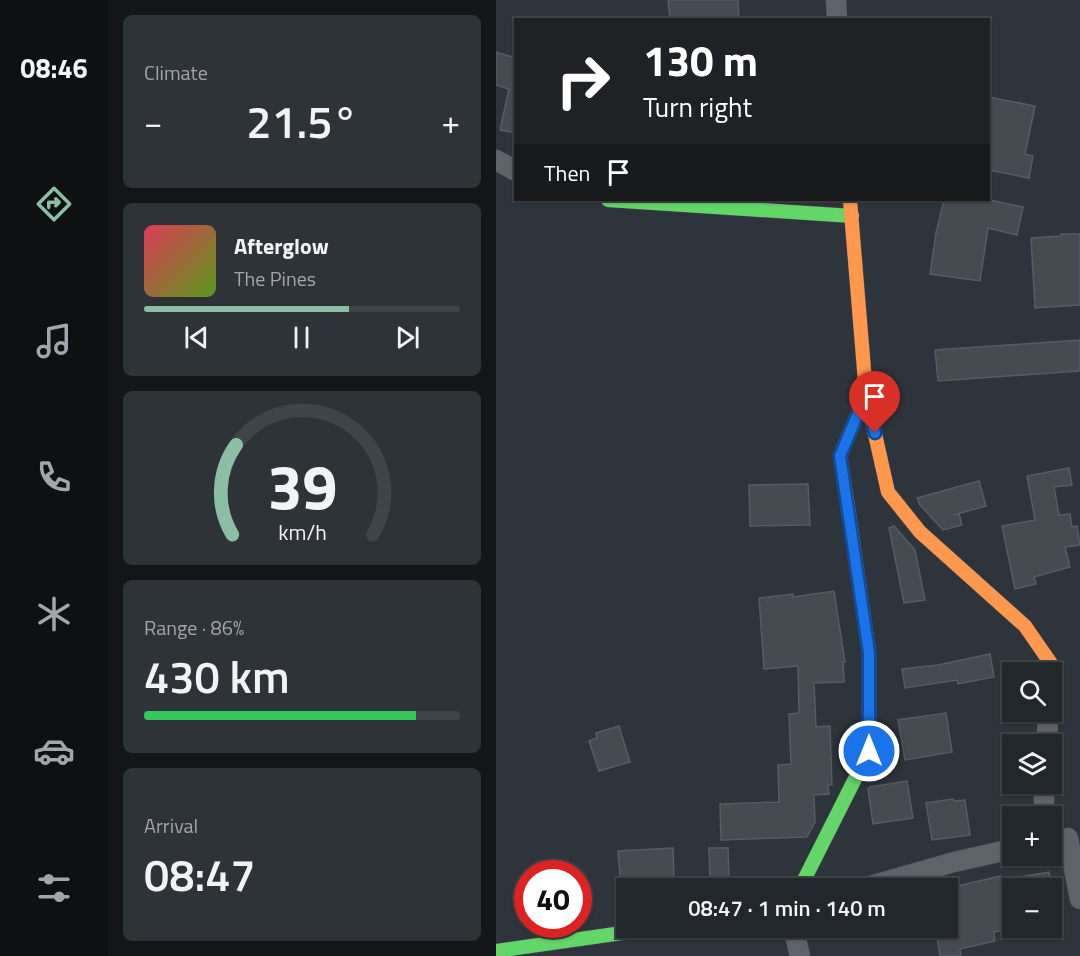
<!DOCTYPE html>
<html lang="en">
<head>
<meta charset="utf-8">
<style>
  body { margin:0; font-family:"Titillium Web",sans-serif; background:#2e3338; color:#f1f3f6; height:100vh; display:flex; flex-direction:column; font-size:22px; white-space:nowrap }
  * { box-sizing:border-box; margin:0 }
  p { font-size:20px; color:#a2a5a9 }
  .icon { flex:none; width:33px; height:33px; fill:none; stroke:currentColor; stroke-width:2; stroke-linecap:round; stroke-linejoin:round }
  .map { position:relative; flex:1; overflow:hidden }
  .panel { display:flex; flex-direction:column; gap:15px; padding:15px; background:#131518; width:388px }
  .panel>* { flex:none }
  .guide { position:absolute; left:18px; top:18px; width:476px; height:183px; border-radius:0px; box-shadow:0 2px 4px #0004,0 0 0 2px #3f4448; background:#202124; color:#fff; overflow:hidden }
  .tools { position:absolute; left:506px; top:662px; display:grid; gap:12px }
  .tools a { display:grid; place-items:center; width:60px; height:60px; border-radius:0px; background:#22272c; box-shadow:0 2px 4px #0004,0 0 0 2px #3f4448; font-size:30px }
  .speed { position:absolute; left:18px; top:860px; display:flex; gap:12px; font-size:30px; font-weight:700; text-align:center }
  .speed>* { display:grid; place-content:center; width:78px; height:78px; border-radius:50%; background:#22272c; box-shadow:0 2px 4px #0004,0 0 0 2px #3f4448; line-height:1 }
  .speed .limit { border:9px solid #d22; background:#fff; color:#111 }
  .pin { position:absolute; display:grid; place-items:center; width:51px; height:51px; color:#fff; margin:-62px -26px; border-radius:50% 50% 50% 0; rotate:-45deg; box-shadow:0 0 6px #0007 }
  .pin .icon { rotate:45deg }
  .me { position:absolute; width:66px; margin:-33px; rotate:0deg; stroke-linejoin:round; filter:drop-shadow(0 0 4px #0008) }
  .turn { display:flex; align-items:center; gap:21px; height:126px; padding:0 30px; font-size:27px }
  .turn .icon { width:78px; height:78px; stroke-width:2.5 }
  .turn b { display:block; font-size:42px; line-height:51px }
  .then { display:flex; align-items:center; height:57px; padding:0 30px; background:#0003; gap:12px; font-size:22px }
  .big { font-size:45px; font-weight:600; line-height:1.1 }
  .panel .card { flex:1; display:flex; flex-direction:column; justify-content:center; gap:9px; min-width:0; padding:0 21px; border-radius:9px; background:#2e3338 }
  .panel .dial { align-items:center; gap:0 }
  .dial svg { height:156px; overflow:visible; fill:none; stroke:#3f4448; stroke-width:7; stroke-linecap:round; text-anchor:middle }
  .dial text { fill:#f1f3f6; stroke:none }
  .song { display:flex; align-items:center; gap:18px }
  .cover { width:72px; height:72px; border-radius:9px; background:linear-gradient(135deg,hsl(350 70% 55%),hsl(90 70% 35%)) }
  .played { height:6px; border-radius:3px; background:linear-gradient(90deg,#8abfa5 65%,#3f4448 65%) }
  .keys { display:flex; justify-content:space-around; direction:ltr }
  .heat { display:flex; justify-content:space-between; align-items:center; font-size:33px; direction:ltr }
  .charge { height:9px; border-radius:4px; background:linear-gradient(90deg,#34c759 86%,#3f4448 0) }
  .trip { position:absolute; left:120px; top:878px; width:342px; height:60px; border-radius:0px; background:#22272c; box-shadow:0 2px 4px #0004,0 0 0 2px #3f4448; font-weight:600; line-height:60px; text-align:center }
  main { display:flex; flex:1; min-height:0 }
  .tab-bar { display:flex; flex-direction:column; width:108px; justify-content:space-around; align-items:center; background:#0e1012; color:#a2a5a9 }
  .tab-bar .icon { width:42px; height:42px }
  .tab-bar .current { color:#8abfa5 }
  .tab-bar b { font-size:27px; color:#f1f3f6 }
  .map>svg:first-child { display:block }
  .building { fill:#464b51; stroke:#565c63; stroke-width:1.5 }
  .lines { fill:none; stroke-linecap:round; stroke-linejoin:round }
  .street-casing { stroke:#4c5056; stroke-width:21 }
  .fast-casing { stroke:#4c5056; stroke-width:15 }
  .slow-casing { stroke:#4c5056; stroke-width:15 }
  .street { stroke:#5e6269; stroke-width:20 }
  .fast { stroke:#63d668; stroke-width:14 }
  .slow { stroke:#ff974d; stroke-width:14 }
  .route-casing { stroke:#114b97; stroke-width:15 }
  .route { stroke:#1a73e8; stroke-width:10 }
</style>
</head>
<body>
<main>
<nav class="tab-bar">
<b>08:46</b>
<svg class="icon current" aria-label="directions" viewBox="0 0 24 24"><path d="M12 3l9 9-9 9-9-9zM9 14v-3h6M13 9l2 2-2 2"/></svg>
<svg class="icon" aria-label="music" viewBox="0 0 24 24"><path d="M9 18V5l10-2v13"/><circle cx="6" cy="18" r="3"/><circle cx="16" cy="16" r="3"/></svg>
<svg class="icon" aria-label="phone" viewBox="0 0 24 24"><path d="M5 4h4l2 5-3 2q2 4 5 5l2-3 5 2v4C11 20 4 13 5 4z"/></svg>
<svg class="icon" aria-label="climate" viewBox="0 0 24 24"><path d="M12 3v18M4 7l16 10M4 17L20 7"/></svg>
<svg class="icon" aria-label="car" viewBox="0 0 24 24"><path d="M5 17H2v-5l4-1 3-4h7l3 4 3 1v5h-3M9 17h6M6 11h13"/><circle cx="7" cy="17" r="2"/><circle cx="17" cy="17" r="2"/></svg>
<svg class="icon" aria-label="filters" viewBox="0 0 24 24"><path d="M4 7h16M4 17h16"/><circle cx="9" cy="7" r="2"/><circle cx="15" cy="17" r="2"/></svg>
</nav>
<section class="panel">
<div class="card"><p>Climate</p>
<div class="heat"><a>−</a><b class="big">21.5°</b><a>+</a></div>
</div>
<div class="card">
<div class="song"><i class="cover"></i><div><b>Afterglow</b><p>The Pines</p></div></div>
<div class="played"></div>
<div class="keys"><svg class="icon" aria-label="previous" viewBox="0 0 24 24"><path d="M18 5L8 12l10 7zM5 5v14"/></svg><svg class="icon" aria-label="pause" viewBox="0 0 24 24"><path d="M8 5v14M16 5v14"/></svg><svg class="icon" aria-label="next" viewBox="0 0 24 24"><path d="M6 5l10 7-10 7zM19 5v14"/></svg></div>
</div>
<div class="card dial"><svg viewBox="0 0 100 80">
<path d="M14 69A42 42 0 1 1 86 69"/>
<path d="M14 69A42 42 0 0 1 16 23" stroke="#8abfa5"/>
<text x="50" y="56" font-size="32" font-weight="700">39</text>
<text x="50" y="72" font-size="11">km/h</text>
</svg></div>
<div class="card"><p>Range · 86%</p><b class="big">430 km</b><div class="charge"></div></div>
<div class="card"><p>Arrival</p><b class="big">08:47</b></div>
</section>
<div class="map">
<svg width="584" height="956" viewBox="0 0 584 956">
  <rect width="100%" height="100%" fill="#2e343b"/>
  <g class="building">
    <path d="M172 0H242L243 20H174Z"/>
    <path d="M0 52 20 58V133L4 130 13 89 0 85Z"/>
    <path d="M492 97 539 106 529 154 537 156 533 178 492 170Z"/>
    <path d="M448 200H494L527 207 521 235 492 228 484 281 434 274 440 233Z"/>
    <path d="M565 234H584V305L539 308 535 238 565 236Z"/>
    <path d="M584 340V371L442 381 439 350Z"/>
    <path d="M573 468 576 485 558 487 563 515 574 514 576 527 581 526 584 545 569 547 574 567 538 577 540 584 519 589 506 526 539 520 531 476Z"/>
    <path d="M483 481 490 506 458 515 463 514 466 525 447 530 424 505 421 498Z"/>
    <path d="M312 484 314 525 254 526 253 485Z"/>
    <path d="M398 526 419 550 429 600 408 603 393 528Z"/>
    <path d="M338 591 349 662H347L348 682 318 683 320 727 334 726 336 785H332L333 794 318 795 319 822 311 837 225 840 224 804 283 802 282 765 295 764 293 714 303 713 302 666 268 669 263 598 297 594V597Z"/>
    <path d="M494 654 498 677 462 684 461 680 409 688 406 669 442 665Z"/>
    <path d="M450 713 456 752 409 760 402 720Z"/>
    <path d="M123 726 134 762 103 771 93 741 101 738 100 733Z"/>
    <path d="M411 781 417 818 377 824 372 789 374 787Z"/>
    <path d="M457 799 458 801 469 800 474 835 436 840 430 803Z"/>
    <path d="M177 848 178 878 156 880 157 888H125L122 851Z"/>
    <path d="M213 848H232L233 878H214Z"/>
    <path d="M553 872 556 888H508L514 929 498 932 499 941 464 949 465 956H444L441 937 452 936V888L505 876 507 883 506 880Z"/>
  </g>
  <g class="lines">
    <defs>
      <g id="street">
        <path d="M340 0 341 20"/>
        <path d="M0 160 20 171"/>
        <path d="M550 744 553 711"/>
        <path d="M548 783V816"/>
        <path d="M572 838 584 899"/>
        <path d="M367 888 458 862 516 849"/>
        <path d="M297 927 304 956"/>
      </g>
      <g id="fast">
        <path d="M112 200 356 216"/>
        <path d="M304 888 373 751V653L351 501"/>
        <path d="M0 951 168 927"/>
      </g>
      <g id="slow">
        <path d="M370 394 392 492 424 532 529 626 556 665 555 678"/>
        <path d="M351 501 344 456 370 394 354 200"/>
      </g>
    </defs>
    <use href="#street" class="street-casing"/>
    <use href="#fast" class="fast-casing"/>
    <use href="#slow" class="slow-casing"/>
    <use href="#street" class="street"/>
    <use href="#fast" class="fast"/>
    <use href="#slow" class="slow"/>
  </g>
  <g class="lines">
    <defs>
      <path id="route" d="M373 751V653L344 456 370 394 379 433"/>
    </defs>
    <use href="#route" class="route-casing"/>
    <use href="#route" class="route"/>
  </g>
</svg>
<div class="tools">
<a><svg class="icon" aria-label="search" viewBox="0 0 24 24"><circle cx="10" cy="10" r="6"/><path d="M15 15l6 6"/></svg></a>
<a><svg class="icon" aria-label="layers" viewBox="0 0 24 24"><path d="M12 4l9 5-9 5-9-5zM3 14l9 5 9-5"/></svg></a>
<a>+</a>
<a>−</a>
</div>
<div class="speed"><div class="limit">40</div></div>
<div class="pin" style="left:379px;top:433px;background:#d93025"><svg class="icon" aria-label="arrive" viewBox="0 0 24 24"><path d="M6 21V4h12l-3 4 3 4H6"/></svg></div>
<svg class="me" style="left:373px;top:751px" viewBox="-20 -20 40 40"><circle r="17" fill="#1a73e8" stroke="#fff" stroke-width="3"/><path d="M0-11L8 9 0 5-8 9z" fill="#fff"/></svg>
<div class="trip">08:47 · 1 min · 140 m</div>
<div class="guide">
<div class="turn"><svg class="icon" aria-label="right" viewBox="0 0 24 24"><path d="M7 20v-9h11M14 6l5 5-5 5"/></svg><div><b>130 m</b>Turn right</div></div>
<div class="then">Then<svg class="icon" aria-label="arrive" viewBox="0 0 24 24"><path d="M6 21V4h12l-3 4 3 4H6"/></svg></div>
</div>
</div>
</main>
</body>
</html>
